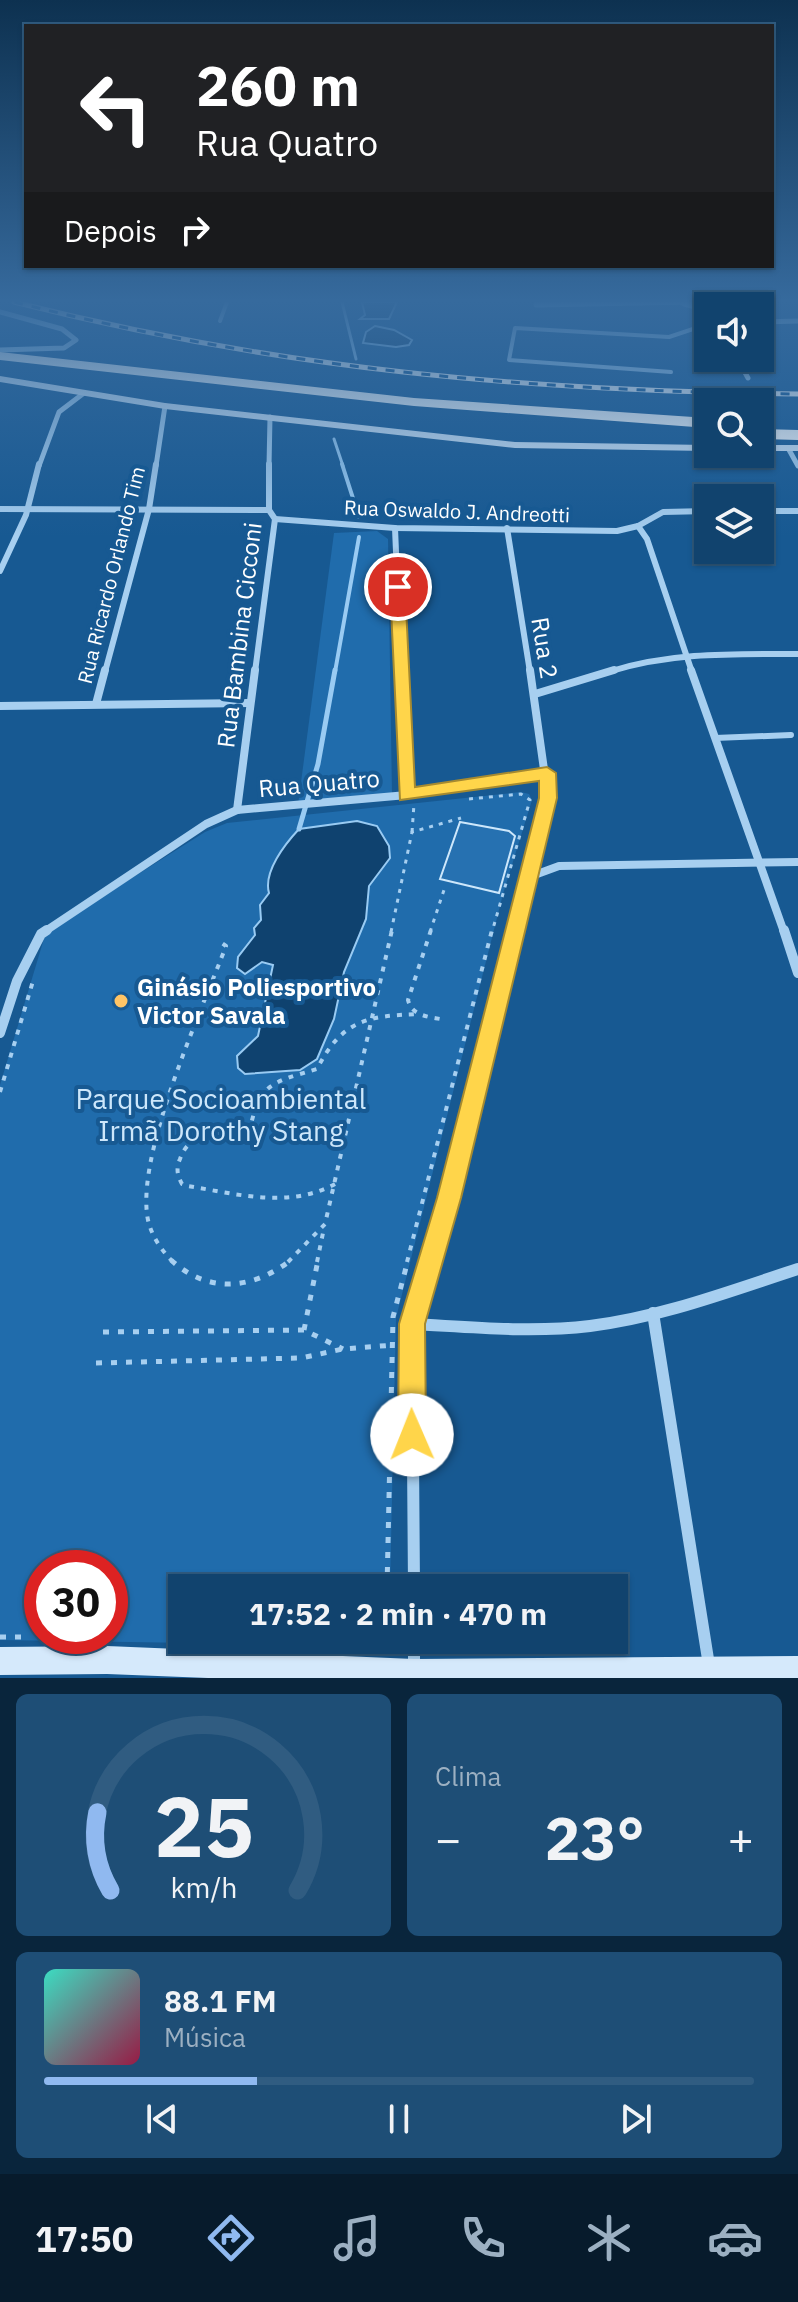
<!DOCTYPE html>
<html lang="pt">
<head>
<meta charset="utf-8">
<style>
  body { margin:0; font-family:"IBM Plex Sans",sans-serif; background:#1e4e76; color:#f1f3f6; height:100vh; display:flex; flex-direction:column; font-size:30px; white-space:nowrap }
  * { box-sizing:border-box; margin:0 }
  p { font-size:26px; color:#9cb0c2 }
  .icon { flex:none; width:44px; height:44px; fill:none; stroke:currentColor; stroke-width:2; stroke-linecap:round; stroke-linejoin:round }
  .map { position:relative; height:1678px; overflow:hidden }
  .sheet { display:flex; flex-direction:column; gap:16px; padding:16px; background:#09253c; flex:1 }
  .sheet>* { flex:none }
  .hud { position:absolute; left:24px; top:24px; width:750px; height:244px; border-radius:0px; box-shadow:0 2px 6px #0004,0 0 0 2px #305c81; background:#202124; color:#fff; overflow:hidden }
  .buttons { position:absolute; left:694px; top:292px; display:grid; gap:16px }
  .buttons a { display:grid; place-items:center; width:80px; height:80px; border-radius:0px; background:#11436e; box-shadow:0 2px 6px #0004,0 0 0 2px #305c81; font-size:40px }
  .speed { position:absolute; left:24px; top:1550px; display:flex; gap:16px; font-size:40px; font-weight:700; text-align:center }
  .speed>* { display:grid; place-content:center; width:104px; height:104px; border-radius:50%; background:#11436e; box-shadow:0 2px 6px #0004,0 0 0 2px #305c81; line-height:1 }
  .speed .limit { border:12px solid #d22; background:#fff; color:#111 }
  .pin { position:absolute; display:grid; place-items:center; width:68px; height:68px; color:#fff; margin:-34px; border:4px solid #fff; border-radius:50%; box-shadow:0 2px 8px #0007 }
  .me { position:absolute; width:88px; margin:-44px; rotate:359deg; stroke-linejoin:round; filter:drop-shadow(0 0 6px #0008) }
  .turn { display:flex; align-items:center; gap:28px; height:168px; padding:0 40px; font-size:36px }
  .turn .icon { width:104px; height:104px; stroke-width:2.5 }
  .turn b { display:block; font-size:56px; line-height:68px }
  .then { display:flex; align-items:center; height:76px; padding:0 40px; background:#0003; gap:16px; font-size:30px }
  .big { font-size:60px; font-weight:700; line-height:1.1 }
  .sheet .tile { flex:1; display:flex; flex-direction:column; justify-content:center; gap:12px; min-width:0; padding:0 28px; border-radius:12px; background:#1e4e76 }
  .sheet .dial { align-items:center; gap:0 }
  .dial svg { height:208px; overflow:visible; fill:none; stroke:#305c81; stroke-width:7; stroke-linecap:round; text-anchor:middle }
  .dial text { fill:#f1f3f6; stroke:none }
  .song { display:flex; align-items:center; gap:24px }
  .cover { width:96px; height:96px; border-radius:12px; background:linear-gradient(135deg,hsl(170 70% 55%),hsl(340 70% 35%)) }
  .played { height:8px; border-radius:4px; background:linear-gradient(90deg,#90b9f0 30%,#305c81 30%) }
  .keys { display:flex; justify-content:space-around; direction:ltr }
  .heat { display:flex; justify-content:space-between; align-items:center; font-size:44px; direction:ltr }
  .sheet .tiles { flex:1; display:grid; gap:16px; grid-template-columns:1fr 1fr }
  .tile:last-child { grid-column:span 2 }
  .trip { position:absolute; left:168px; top:1574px; width:460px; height:80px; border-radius:0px; background:#11436e; box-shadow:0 2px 6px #0004,0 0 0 2px #305c81; font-weight:700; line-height:80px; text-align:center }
  .tabs { display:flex; height:128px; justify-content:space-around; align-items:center; background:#071b2c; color:#9cb0c2 }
  .tabs .icon { width:56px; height:56px }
  .tabs .current { color:#90b9f0 }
  .tabs b { font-size:36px; color:#f1f3f6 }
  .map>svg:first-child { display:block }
  .green { fill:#206cac; fill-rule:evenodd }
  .water { fill:#0f426f; stroke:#99cbf3; stroke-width:2 }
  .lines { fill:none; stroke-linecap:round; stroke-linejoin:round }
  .stream-far2 { stroke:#99cbf3; stroke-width:3 }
  .stream-far1 { stroke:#99cbf3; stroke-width:4 }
  .stream { stroke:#99cbf3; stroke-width:5 }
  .building { fill:#2671b1; stroke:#cde7fb; stroke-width:2 }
  .path-far2 { stroke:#a7cff0; stroke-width:3; stroke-dasharray:4 6; stroke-linecap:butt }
  .path-far1 { stroke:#a7cff0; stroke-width:4; stroke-dasharray:5 7; stroke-linecap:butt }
  .path { stroke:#a7cff0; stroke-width:5; stroke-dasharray:6 9; stroke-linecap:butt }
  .lane-far1 { stroke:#a7cff0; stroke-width:4 }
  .lane { stroke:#a7cff0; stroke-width:6 }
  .street-far4 { stroke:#a7cff0; stroke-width:5 }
  .street-far3 { stroke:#a7cff0; stroke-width:6 }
  .street-far2 { stroke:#a7cff0; stroke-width:8 }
  .street-far1 { stroke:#a7cff0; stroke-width:10 }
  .street { stroke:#a7cff0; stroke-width:12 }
  .secondary { fill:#d5e9fb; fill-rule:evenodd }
  .highway { fill:#fff; fill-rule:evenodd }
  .rail-casing { stroke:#fff; stroke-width:5 }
  .rail { stroke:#175992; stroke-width:3; stroke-dasharray:9; stroke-linecap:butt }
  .route { fill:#ffd54a; stroke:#a68a30; stroke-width:2 }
  .poi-dot { fill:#ffc466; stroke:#175992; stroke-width:3 }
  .labels { text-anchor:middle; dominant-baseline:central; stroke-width:8; stroke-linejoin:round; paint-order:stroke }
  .far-street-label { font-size:20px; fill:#fff; stroke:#175992 }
  .street-label { font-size:24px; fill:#fff; stroke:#175992 }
  .poi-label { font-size:24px; font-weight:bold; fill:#fff; stroke:#175992; text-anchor:start }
  .near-park-label { font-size:28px; fill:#cde7fb; stroke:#175992 }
</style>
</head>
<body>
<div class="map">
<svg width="798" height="1678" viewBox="0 0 798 1678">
  <rect width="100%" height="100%" fill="#175992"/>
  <g class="green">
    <path d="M377 531 388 539 392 796 298 805 334 533Z"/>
    <path d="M521 792 529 794 532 800 503 894 396 1318 390 1588H182V1640H389V1646L0 1640V1085L46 932 205 832 227 823ZM42 1568H110V1636H42Z"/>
  </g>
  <g class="water">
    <path d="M362 302H397L389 319H360L365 315Z"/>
    <path d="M375 326 394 330 412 340 409 345 396 347 363 343 366 332Z"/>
    <path d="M357 821 377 826 389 846 390 858 369 886 366 919 344 972 334 1019 317 1059 300 1070 245 1074 238 1068 237 1056 258 1036 273 965 262 962 245 974 237 968 238 957 255 935 254 928 261 920 260 905 269 893C263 872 285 844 299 829Z"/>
  </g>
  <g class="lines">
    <g class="stream-far2">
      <path d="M342 302 356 359"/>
      <path d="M334 439 343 466"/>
    </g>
    <g class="stream-far1">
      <path d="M342 464 359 517"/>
      <path d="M335 672 359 537"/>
    </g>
    <path class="stream" d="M299 829 318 764 335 670"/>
  </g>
  <path class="building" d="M460 822 509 831 515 836 499 893 440 879Z"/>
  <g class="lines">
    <g class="path-far2">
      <path d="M469 799 521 794 530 800 492 932"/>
      <path d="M412 832 414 804"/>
      <path d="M391 932 412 832 461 818"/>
      <path d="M430 932 444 890"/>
    </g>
    <g class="path-far1">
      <path d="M431 930 408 1000C412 1017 431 1017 446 1020"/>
      <path d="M0 1092 33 981"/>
      <path d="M335 1184C289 1209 237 1194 188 1186L182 1184C177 1175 176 1168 180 1159 190 1129 224 1133 249 1134 259 1083 270 1083 317 1069 342 1020 367 1016 418 1014"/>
      <path d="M173 1262C160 1249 149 1232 147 1214 139 1147 201 1012 226 946L219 941"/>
      <path d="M288 1262 325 1224 392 930"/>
      <path d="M317 1262 324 1228"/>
      <path d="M407 1262 492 930"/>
    </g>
    <g class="path">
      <path d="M171 1260C208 1294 252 1290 291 1260"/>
      <path d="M304 1330 318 1260"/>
      <path d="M103 1332 304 1330 343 1349"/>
      <path d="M96 1363 301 1358 343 1349 394 1345"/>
      <path d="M387 1588 393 1317 408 1260"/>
      <path d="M0 1637H26"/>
      <path d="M211 1640H380"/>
    </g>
    <g class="lane-far1">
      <path d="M220 321 227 302"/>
      <path d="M671 372 509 360 515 328 669 337 708 324"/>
    </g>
    <path class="lane" d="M715 738 791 735"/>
    <g class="street-far4">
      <path d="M684 304 707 310"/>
      <path d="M536 305 689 302"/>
      <path d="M0 312 62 329 76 340 64 348 0 350"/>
      <path d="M760 322 798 321"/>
      <path d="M737 358 748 378"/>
      <path d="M788 448 798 466"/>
      <path d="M39 466 59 412 84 393"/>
      <path d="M156 466 165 406"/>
      <path d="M269 466 270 417"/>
    </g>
    <g class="street-far3">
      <path d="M0 509 269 510"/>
      <path d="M760 511H798"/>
      <path d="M275 519 395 528 617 531 638 526"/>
      <path d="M395 528 401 672"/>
      <path d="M507 528 530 672"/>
      <path d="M0 571 26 515 39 464"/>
      <path d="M105 672 149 509 156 464"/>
      <path d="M255 672 275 519 269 510V464"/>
      <path d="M608 672C671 652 732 654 798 654"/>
      <path d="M692 672 647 539 638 526 663 512 708 511"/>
    </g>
    <g class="street-far2">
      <path d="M401 670 407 795"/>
      <path d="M691 670 784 932"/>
      <path d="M535 694 614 670"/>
      <path d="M96 704 105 670"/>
      <path d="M0 706 250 703"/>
      <path d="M237 810 255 670"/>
      <path d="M529 877 559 866 798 862"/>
      <path d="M44 932 206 824 237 810 407 795 547 773"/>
      <path d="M515 932 548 798 530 670"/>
    </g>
    <g class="street-far1">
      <path d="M784 930 798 973"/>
      <path d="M0 1033 17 981 41 934 47 930"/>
      <path d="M430 1262 515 930"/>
    </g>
    <g class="street">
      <path d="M653 1313 711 1678"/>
      <path d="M412 1324C471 1327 531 1333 590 1326 662 1317 730 1291 798 1269"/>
      <path d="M414 1588 412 1324 431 1260"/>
      <path d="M414 1640V1678"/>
    </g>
    <g class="secondary">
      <path d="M0 376 165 403 515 442 708 445V451L515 448 165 409 0 382Z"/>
      <rect x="760" y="445" width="38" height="6"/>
      <path d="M107 1646 414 1659 798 1656V1678H208L107 1674 0 1675V1647Z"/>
    </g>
    <g class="highway">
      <path d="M0 352 414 398 708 418V428L414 406 0 360Z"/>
      <path d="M760 429 798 430V440L760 439Z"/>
    </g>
    <defs>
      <path id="rail" d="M14 302C280 369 525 391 798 394"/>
    </defs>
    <use href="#rail" class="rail-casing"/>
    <use href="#rail" class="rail"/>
  </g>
  <linearGradient id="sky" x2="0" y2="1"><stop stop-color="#0d3150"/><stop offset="0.56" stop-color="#366a9d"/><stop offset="1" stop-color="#366a9d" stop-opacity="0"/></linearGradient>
  <rect width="798" height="537" fill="url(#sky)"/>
  <path class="route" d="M398 583 405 587 415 787 547 767 556 773 557 798 461 1198 425 1324 426 1435 422 1445 412 1449 402 1445 398 1435 399 1324 437 1198 539 798V781L400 800 390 587Z"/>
  <circle class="poi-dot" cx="121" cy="1001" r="8"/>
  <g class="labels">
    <g class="far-street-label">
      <text transform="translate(457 511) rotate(2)">Rua Oswaldo J. Andreotti</text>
      <text transform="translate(111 575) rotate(-76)">Rua Ricardo Orlando Tim</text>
    </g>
    <g class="street-label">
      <text transform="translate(239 635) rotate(-83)">Rua Bambina Cicconi</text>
      <text transform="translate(545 648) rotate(81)">Rua 2</text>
      <text transform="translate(319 783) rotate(-5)">Rua Quatro</text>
    </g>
    <g class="poi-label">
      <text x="137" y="987">Ginásio Poliesportivo<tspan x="137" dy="28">Victor Savala</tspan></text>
    </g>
    <g class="near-park-label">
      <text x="221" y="1098">Parque Socioambiental<tspan x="221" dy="32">Irmã Dorothy Stang</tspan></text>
    </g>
  </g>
</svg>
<div class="buttons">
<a><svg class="icon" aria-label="sound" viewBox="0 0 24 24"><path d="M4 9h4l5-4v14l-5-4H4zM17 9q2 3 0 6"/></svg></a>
<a><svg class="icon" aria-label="search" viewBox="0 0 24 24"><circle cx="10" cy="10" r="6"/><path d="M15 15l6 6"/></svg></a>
<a><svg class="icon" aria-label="layers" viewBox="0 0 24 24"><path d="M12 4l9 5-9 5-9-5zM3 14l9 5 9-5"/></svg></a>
</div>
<div class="speed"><div class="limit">30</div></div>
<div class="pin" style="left:398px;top:587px;background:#d93025"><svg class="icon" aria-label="arrive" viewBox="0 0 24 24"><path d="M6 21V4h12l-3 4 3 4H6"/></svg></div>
<svg class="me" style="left:412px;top:1435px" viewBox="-20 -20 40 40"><circle r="19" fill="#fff"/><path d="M0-13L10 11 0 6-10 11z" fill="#ffd54a"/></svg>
<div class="trip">17:52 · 2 min · 470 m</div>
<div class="hud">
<div class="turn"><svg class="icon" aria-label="left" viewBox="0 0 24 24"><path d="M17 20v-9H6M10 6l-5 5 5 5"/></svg><div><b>260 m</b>Rua Quatro</div></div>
<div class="then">Depois<svg class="icon" aria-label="right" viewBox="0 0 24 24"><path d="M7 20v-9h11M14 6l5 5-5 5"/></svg></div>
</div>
</div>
<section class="sheet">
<div class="tiles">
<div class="tile dial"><svg viewBox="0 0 100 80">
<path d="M14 69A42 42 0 1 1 86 69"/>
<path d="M14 69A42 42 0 0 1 9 39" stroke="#90b9f0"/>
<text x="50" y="56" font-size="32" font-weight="700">25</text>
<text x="50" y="72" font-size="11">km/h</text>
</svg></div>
<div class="tile"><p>Clima</p>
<div class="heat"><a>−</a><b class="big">23°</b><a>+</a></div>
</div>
<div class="tile">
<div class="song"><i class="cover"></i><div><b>88.1 FM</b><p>Música</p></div></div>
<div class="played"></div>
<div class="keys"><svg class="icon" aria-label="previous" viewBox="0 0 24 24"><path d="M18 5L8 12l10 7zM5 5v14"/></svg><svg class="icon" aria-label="pause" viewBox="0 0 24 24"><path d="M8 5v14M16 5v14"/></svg><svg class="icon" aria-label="next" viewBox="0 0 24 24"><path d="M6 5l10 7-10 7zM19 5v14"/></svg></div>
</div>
</div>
</section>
<nav class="tabs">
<b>17:50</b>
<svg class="icon current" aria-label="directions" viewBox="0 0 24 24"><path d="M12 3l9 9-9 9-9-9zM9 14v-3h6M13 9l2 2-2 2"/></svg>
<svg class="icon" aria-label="music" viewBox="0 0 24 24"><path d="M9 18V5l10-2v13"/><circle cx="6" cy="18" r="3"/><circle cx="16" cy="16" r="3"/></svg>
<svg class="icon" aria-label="phone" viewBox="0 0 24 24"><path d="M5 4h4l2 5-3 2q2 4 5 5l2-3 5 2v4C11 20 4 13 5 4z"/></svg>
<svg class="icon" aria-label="climate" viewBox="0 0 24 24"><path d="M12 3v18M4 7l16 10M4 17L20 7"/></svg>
<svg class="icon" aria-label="car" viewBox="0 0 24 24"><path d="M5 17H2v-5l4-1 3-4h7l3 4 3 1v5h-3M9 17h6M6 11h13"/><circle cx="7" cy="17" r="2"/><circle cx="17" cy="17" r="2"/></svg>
</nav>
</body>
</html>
